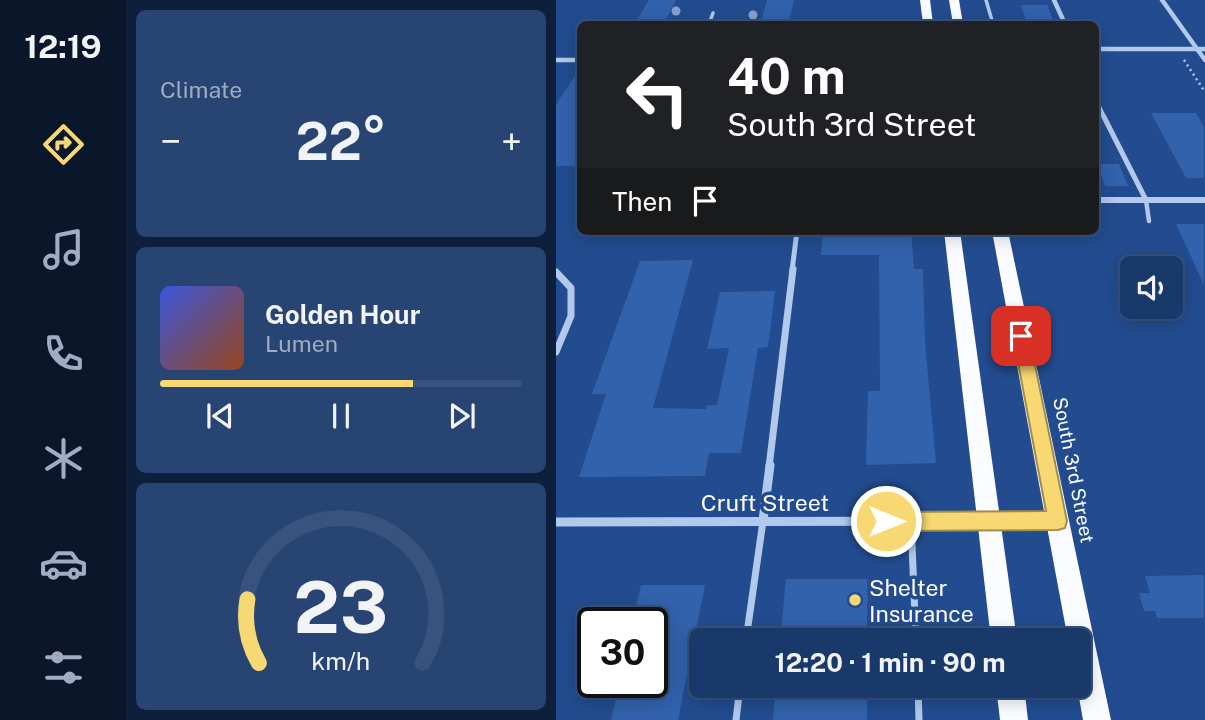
<!DOCTYPE html>
<html lang="en">
<head>
<meta charset="utf-8">
<style>
  body { margin:0; font-family:"Public Sans",sans-serif; background:#274473; color:#f1f3f6; height:100vh; display:flex; flex-direction:column; font-size:26px; white-space:nowrap }
  * { box-sizing:border-box; margin:0 }
  p { font-size:23px; color:#9facc1 }
  .icon { flex:none; width:38px; height:38px; fill:none; stroke:currentColor; stroke-width:2; stroke-linecap:round; stroke-linejoin:round }
  .map { position:relative; flex:1; overflow:hidden }
  .panel { display:flex; flex-direction:column; gap:10px; padding:10px; background:#0e1f3b; width:430px }
  .panel>* { flex:none }
  .guide { position:absolute; left:21px; top:21px; width:522px; height:214px; border-radius:10px; box-shadow:0 4px 18px #0003,0 0 0 2px #38537e; background:#202124; color:#fff; overflow:hidden }
  .buttons { position:absolute; left:564px; top:256px; display:grid; gap:14px }
  .buttons a { display:grid; place-items:center; width:63px; height:63px; border-radius:10px; background:#1a396b; box-shadow:0 4px 18px #0003,0 0 0 2px #38537e; font-size:35px }
  .speed { position:absolute; left:21px; top:607px; display:flex; gap:14px; font-size:35px; font-weight:700; text-align:center }
  .speed>* { display:grid; place-content:center; width:91px; height:91px; border-radius:50%; background:#1a396b; box-shadow:0 4px 18px #0003,0 0 0 2px #38537e; line-height:1 }
  .speed .limit { border:4px solid #111; border-radius:10px; background:#fff; color:#111 }
  .pin { position:absolute; display:grid; place-items:center; width:60px; height:60px; color:#fff; margin:-30px; border-radius:14px; box-shadow:0 4px 10px #0006 }
  .me { position:absolute; width:77px; margin:-38px; rotate:90deg; stroke-linejoin:round; filter:drop-shadow(0 0 5px #0008) }
  .turn { display:flex; align-items:center; gap:24px; height:147px; padding:0 35px; font-size:32px }
  .turn .icon { width:91px; height:91px; stroke-width:2.5 }
  .turn b { display:block; font-size:49px; line-height:60px }
  .then { display:flex; align-items:center; height:66px; padding:0 35px; background:#0003; gap:14px; font-size:26px }
  .big { font-size:52px; font-weight:700; line-height:1.1 }
  .panel .tile { flex:1; display:flex; flex-direction:column; justify-content:center; gap:10px; min-width:0; padding:0 24px; border-radius:10px; background:#274473 }
  .panel .dial { align-items:center; gap:0 }
  .dial svg { height:182px; overflow:visible; fill:none; stroke:#38537e; stroke-width:7; stroke-linecap:round; text-anchor:middle }
  .dial text { fill:#f1f3f6; stroke:none }
  .song { display:flex; align-items:center; gap:21px }
  .cover { width:84px; height:84px; border-radius:10px; background:linear-gradient(135deg,hsl(230 70% 55%),hsl(20 70% 35%)) }
  .played { height:7px; border-radius:4px; background:linear-gradient(90deg,#f8d873 70%,#38537e 70%) }
  .keys { display:flex; justify-content:space-around; direction:ltr }
  .heat { display:flex; justify-content:space-between; align-items:center; font-size:38px; direction:ltr }
  .trip { position:absolute; left:133px; top:628px; width:402px; height:70px; border-radius:10px; background:#1a396b; box-shadow:0 4px 18px #0003,0 0 0 2px #38537e; font-weight:700; line-height:70px; text-align:center }
  main { display:flex; flex:1; min-height:0 }
  .menu { display:flex; flex-direction:column; width:126px; justify-content:space-around; align-items:center; background:#0a172b; color:#9facc1 }
  .menu .icon { width:49px; height:49px }
  .menu .on { color:#f8d873 }
  .menu b { font-size:32px; color:#f1f3f6 }
  .map>svg:first-child { display:block }
  .building { fill:#3262ac }
  .lines { fill:none; stroke-linecap:round; stroke-linejoin:round }
  .path { stroke:#b1c9ec; stroke-width:2.5; stroke-dasharray:2 3.5; stroke-linecap:butt }
  .service-far2 { stroke:#b1c9ec; stroke-width:3.5 }
  .service-far1 { stroke:#b1c9ec; stroke-width:4.5 }
  .service { stroke:#b1c9ec; stroke-width:7 }
  .minor-far3 { stroke:#b1c9ec; stroke-width:4.5 }
  .minor-far2 { stroke:#b1c9ec; stroke-width:5 }
  .minor-far1 { stroke:#b1c9ec; stroke-width:7 }
  .minor { stroke:#b1c9ec; stroke-width:9 }
  .tertiary { fill:#b1c9ec; fill-rule:evenodd }
  .trunk { fill:#fbfcff; fill-rule:evenodd }
  .tree { fill:#86a0c9 }
  .route { fill:#f8d873; stroke:#a18c4b; stroke-width:2 }
  .poi-dot { fill:#f8d873; stroke:#224c8f; stroke-width:2.5 }
  .labels { text-anchor:middle; dominant-baseline:central; stroke-width:7; stroke-linejoin:round; paint-order:stroke }
  .street-label { font-size:19px; fill:#fff; stroke:#224c8f }
  .near-street-label { font-size:23px; fill:#fff; stroke:#224c8f }
  .near-poi-label { font-size:23px; fill:#fff; stroke:#224c8f; text-anchor:start }
</style>
</head>
<body>
<main>
<nav class="menu">
<b>12:19</b>
<svg class="icon on" aria-label="directions" viewBox="0 0 24 24"><path d="M12 3l9 9-9 9-9-9zM9 14v-3h6M13 9l2 2-2 2"/></svg>
<svg class="icon" aria-label="music" viewBox="0 0 24 24"><path d="M9 18V5l10-2v13"/><circle cx="6" cy="18" r="3"/><circle cx="16" cy="16" r="3"/></svg>
<svg class="icon" aria-label="phone" viewBox="0 0 24 24"><path d="M5 4h4l2 5-3 2q2 4 5 5l2-3 5 2v4C11 20 4 13 5 4z"/></svg>
<svg class="icon" aria-label="climate" viewBox="0 0 24 24"><path d="M12 3v18M4 7l16 10M4 17L20 7"/></svg>
<svg class="icon" aria-label="car" viewBox="0 0 24 24"><path d="M5 17H2v-5l4-1 3-4h7l3 4 3 1v5h-3M9 17h6M6 11h13"/><circle cx="7" cy="17" r="2"/><circle cx="17" cy="17" r="2"/></svg>
<svg class="icon" aria-label="filters" viewBox="0 0 24 24"><path d="M4 7h16M4 17h16"/><circle cx="9" cy="7" r="2"/><circle cx="15" cy="17" r="2"/></svg>
</nav>
<section class="panel">
<div class="tile"><p>Climate</p>
<div class="heat"><a>−</a><b class="big">22°</b><a>+</a></div>
</div>
<div class="tile">
<div class="song"><i class="cover"></i><div><b>Golden Hour</b><p>Lumen</p></div></div>
<div class="played"></div>
<div class="keys"><svg class="icon" aria-label="previous" viewBox="0 0 24 24"><path d="M18 5L8 12l10 7zM5 5v14"/></svg><svg class="icon" aria-label="pause" viewBox="0 0 24 24"><path d="M8 5v14M16 5v14"/></svg><svg class="icon" aria-label="next" viewBox="0 0 24 24"><path d="M6 5l10 7-10 7zM19 5v14"/></svg></div>
</div>
<div class="tile dial"><svg viewBox="0 0 100 80">
<path d="M14 69A42 42 0 1 1 86 69"/>
<path d="M14 69A42 42 0 0 1 9 41" stroke="#f8d873"/>
<text x="50" y="56" font-size="32" font-weight="700">23</text>
<text x="50" y="72" font-size="11">km/h</text>
</svg></div>
</section>
<div class="map">
<svg width="649" height="720" viewBox="0 0 649 720">
  <rect width="100%" height="100%" fill="#224c8f"/>
  <g class="building">
    <path d="M93 0H120L108 23H79Z"/>
    <path d="M211 0H238L233 22H205Z"/>
    <path d="M465 5H491L499 24H471Z"/>
    <path d="M24 68V166H0V105Z"/>
    <path d="M595 113H640L648 127V178H630Z"/>
    <path d="M541 164H563L572 186H549Z"/>
    <path d="M620 224H648V285Z"/>
    <path d="M267 231H355L358 269H367L369 343 380 463 310 465 312 391H324L323 255H265Z"/>
    <path d="M137 260 97 408 150 409 151 405H161L173 348 151 349 164 292 219 291 212 347 202 348 185 453H153L149 476 23 477 50 394H36L84 261Z"/>
    <path d="M648 575V618H601L599 611H588L583 593H594L589 576Z"/>
    <path d="M230 579H312L311 640H224Z"/>
    <path d="M85 585H149L122 720H55L64 682H96V623H76Z"/>
    <path d="M220 686H311V720H217Z"/>
  </g>
  <g class="lines">
    <path class="path" d="M628 60 649 92"/>
    <g class="service-far2">
      <path d="M430 0 437 24"/>
      <path d="M153 24 157 13"/>
    </g>
    <path class="service-far1" d="M590 200 593 221"/>
    <g class="service">
      <path d="M355 521 360 640"/>
      <path d="M190 640 207 521"/>
      <path d="M362 686 363 720"/>
      <path d="M180 720 184 686"/>
    </g>
    <g class="minor-far3">
      <path d="M498 0 509 24"/>
      <path d="M606 0 649 60"/>
      <path d="M539 49H649"/>
      <path d="M0 60H24"/>
      <path d="M539 99 549 119"/>
    </g>
    <g class="minor-far2">
      <path d="M548 117 590 200"/>
      <path d="M236 271 241 231"/>
    </g>
    <g class="minor-far1">
      <path d="M0 272 15 288V316L0 352"/>
      <path d="M213 467 237 269"/>
    </g>
    <g class="minor">
      <path d="M207 521 214 465"/>
      <path d="M0 522 496 521"/>
    </g>
    <rect class="tertiary" x="539" y="197" width="110" height="6"/>
    <g class="trunk">
      <path d="M364 0H374L377 24H367Z"/>
      <path d="M393 0H403L407 24H397Z"/>
      <path d="M388 231H404L461 640H435Z"/>
      <path d="M436 231H452L555 720H527L521 686H523V640H512Z"/>
      <path d="M440 686H468L472 720H444Z"/>
    </g>
  </g>
  <g class="tree">
    <circle cx="120" cy="11" r="4.5"/>
    <circle cx="197" cy="15" r="4.5"/>
  </g>
  <path class="route" d="M465 330 473 336 511 521 509 528 502 530 330 531 323 528 321 521 323 514 330 512 490 511 457 336Z"/>
  <circle class="poi-dot" cx="299" cy="600" r="7"/>
  <g class="labels">
    <g class="street-label">
      <text transform="translate(518 470) rotate(79)">South 3rd Street</text>
    </g>
    <g class="near-street-label">
      <text x="209" y="502">Cruft Street</text>
    </g>
    <g class="near-poi-label">
      <text x="313" y="587">Shelter<tspan x="313" dy="26">Insurance</tspan></text>
    </g>
  </g>
</svg>
<div class="buttons">
<a><svg class="icon" aria-label="sound" viewBox="0 0 24 24"><path d="M4 9h4l5-4v14l-5-4H4zM17 9q2 3 0 6"/></svg></a>
</div>
<div class="speed"><div class="limit">30</div></div>
<div class="pin" style="left:465px;top:336px;background:#d93025"><svg class="icon" aria-label="arrive" viewBox="0 0 24 24"><path d="M6 21V4h12l-3 4 3 4H6"/></svg></div>
<svg class="me" style="left:330px;top:521px" viewBox="-20 -20 40 40"><circle r="17" fill="#f8d873" stroke="#fff" stroke-width="3"/><path d="M0-11L8 9 0 5-8 9z" fill="#fff"/></svg>
<div class="trip">12:20 · 1 min · 90 m</div>
<div class="guide">
<div class="turn"><svg class="icon" aria-label="left" viewBox="0 0 24 24"><path d="M17 20v-9H6M10 6l-5 5 5 5"/></svg><div><b>40 m</b>South 3rd Street</div></div>
<div class="then">Then<svg class="icon" aria-label="arrive" viewBox="0 0 24 24"><path d="M6 21V4h12l-3 4 3 4H6"/></svg></div>
</div>
</div>
</main>
</body>
</html>
